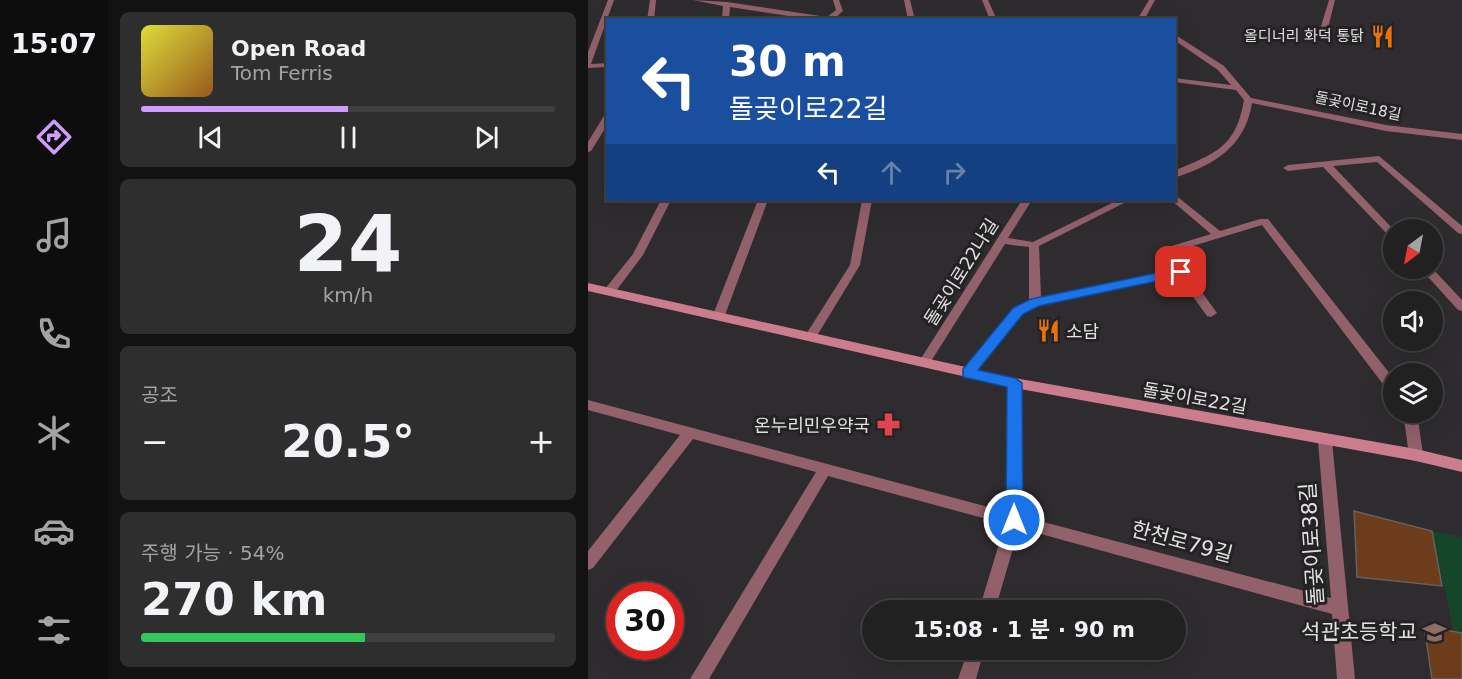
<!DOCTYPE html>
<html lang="ko">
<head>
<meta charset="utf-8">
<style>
  body { margin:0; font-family:"DejaVu Sans","Noto Sans KR",sans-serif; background:#2e2e2f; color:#f1f3f6; height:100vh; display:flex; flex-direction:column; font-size:22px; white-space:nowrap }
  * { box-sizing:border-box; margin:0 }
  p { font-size:20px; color:#a2a3a5 }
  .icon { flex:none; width:33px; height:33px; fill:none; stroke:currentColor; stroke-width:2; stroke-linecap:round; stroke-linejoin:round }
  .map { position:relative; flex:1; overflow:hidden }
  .panel { display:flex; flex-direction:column; gap:12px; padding:12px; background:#131213; width:480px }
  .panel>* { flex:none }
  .hud { position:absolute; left:18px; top:18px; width:570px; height:183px; border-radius:0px; box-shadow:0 6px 24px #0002,0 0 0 2px #3f3e40; background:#1a4fa0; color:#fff; overflow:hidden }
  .needle { width:39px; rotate:212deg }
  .fabs { position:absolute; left:795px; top:219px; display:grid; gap:12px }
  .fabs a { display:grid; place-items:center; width:60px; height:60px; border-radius:50%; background:#222122; box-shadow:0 6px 24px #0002,0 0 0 2px #3f3e40; font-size:30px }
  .speed { position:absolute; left:18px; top:582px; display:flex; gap:12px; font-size:30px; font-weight:700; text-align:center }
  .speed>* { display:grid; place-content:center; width:78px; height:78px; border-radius:50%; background:#222122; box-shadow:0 6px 24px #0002,0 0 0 2px #3f3e40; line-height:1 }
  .speed .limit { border:9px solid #d22; background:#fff; color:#111 }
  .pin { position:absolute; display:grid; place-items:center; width:51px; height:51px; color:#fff; margin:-26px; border-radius:12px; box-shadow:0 3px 9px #0006 }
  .me { position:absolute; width:66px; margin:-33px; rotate:0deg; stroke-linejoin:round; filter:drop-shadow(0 0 4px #0008) }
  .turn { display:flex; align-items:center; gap:21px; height:126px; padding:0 24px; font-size:27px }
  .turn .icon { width:78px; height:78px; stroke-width:2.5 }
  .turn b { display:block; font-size:42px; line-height:51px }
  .lanes { display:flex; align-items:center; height:57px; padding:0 24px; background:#0003; justify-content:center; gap:30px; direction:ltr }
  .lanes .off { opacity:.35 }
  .big { font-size:45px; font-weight:700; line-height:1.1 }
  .panel .tile { flex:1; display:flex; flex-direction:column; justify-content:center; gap:9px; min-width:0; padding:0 21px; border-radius:9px; background:#2e2e2f }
  .panel .dial { align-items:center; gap:0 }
  .dial b { font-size:78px; line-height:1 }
  .song { display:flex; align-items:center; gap:18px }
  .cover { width:72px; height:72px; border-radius:9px; background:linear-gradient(135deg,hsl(60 70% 55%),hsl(30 70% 35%)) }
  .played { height:6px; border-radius:3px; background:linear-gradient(90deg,#d09dff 50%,#3f3e40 50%) }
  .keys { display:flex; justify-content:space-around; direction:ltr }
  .heat { display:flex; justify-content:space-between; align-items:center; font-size:33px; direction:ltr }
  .charge { height:9px; border-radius:4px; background:linear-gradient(90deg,#34c759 54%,#3f3e40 0) }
  .trip { position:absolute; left:274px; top:600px; width:324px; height:60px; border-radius:30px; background:#222122; box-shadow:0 6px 24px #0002,0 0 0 2px #3f3e40; font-weight:700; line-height:60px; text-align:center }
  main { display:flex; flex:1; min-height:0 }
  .dock { display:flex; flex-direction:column; width:108px; justify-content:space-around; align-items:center; background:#0e0d0e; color:#a2a3a5 }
  .dock .icon { width:42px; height:42px }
  .dock .selected { color:#d09dff }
  .dock b { font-size:27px; color:#f1f3f6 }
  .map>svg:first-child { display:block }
  .green { fill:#16462a }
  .building { fill:#6d3c1a; stroke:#646160; stroke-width:1.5 }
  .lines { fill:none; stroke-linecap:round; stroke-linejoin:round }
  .lane { fill:#92616b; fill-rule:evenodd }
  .street { fill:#92616b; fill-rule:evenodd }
  .secondary { fill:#cb7d8e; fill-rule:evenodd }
  .route { fill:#1a73e8; stroke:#114b97; stroke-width:1.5 }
  .labels { text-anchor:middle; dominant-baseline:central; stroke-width:6; stroke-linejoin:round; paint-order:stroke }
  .far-poi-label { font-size:15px; fill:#e2e1e2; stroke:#242224; text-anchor:end }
  .far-street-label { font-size:15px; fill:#e2e1e2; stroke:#242224 }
  .street-label { font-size:18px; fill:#e2e1e2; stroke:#242224 }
  .poi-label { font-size:18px; fill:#e2e1e2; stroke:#242224; text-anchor:start }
  .near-street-label { font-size:21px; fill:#e2e1e2; stroke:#242224 }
  .near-poi-label { font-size:21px; fill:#e2e1e2; stroke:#242224; text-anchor:end }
</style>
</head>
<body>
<main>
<nav class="dock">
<b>15:07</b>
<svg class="icon selected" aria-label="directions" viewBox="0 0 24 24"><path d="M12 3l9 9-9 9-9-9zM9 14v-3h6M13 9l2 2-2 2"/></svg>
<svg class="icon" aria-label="music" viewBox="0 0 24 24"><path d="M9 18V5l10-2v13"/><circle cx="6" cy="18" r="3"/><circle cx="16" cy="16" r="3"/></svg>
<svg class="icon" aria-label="phone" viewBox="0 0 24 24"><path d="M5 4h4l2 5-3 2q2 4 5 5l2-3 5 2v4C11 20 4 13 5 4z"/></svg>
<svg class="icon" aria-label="climate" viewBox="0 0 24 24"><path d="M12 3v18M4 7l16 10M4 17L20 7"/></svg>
<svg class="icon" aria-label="car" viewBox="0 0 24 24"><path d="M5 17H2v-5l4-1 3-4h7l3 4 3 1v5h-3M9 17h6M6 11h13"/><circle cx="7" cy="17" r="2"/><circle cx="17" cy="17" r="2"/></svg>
<svg class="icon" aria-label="filters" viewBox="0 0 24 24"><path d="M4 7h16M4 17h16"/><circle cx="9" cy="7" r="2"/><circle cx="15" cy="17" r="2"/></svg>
</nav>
<section class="panel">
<div class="tile">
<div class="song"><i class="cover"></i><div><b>Open Road</b><p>Tom Ferris</p></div></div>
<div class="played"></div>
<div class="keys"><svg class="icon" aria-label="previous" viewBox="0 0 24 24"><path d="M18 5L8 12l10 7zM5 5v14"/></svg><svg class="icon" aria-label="pause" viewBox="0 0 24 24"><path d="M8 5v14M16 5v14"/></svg><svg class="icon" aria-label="next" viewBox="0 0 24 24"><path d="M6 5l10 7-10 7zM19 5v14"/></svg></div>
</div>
<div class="tile dial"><b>24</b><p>km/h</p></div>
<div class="tile"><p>공조</p>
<div class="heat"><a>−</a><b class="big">20.5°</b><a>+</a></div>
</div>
<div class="tile"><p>주행 가능 · 54%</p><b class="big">270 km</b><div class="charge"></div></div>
</section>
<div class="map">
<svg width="874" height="679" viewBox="0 0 874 679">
  <rect width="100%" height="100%" fill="#2e2c2e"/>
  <path class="green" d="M844 531 874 537V632H866Z"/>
  <g class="building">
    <path d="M766 511 844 531 854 586 769 577Z"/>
    <path d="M836 626 874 633V679H844Z"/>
  </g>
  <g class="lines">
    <path class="lane" d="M447 298 451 299 453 302 451 305 434 314 384 376H376L374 373 376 370 426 308Z"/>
    <g class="street">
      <path d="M20 0H26L3 64 20 63V67L0 68V52Z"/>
      <path d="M62 0H68L66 20H59Z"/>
      <path d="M105 0 139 2 239 17 248 10 245 0H251L255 11 247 18 248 20H227L142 7 141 20H134L135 6Z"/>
      <path d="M316 0H322L327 20H320Z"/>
      <path d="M394 0H400L409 20H402Z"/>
      <path d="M561 0H567L556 20H549Z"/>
      <path d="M741 0H747L738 36 734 38 730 36Z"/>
      <path d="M586 34 636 66 663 98 798 125 874 134V140L798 131 664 103C657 147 626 165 586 178V171C627 153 648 148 656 100L648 90 586 82V78L643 85 630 70 586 40Z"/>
      <path d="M17 114H20V124L3 151 0 152V142Z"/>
      <path d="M791 156 874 226V234L870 233 789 162 745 166 806 230V238L802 237 735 167 700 171 695 168 700 165Z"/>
      <path d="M586 194 632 231 672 219H680L806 379V394L801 392 674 225 585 252 629 313 623 317 619 316 590 276 447 306 443 305 441 302V247L417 244 340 366H332L330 363 332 360 434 200H444L420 238 445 242 530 200H542L451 246 453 297 586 270 573 251 574 249 623 234 583 200H586Z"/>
      <path d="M73 200H83L55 255 25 295H17L15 292 17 289 45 254Z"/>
      <path d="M170 200H180L137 315 131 319 127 318 125 315Z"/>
      <path d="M274 200H284L272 265 227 339H219L217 336 262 265Z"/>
      <path d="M832 268H844L874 300V311L870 310Z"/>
      <path d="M427 378 431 380 433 383V516L743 598 730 441 732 437 737 436 742 437 744 441 767 679H749L744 614 431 528 407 610H391L417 524 240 476 121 679H102L228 472 105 439 5 568 0 570V551L92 435 0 410V400L419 512 421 383 423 380Z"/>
      <path d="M815 412H829L835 455 833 459 828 461 823 459 821 455Z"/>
      <path d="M380 650H396L388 679H370Z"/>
    </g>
    <path class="secondary" d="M0 283 427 378 828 449 874 460V472L828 461 427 388 0 291Z"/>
  </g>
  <path class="route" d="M593 268 599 272 597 275 451 306 435 314 390 370 427 378 434 383 435 520 432 525 426 527 420 525 418 520 419 387 375 377V369L425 308 443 299Z"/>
  <defs>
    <symbol id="restaurant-bare" viewBox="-9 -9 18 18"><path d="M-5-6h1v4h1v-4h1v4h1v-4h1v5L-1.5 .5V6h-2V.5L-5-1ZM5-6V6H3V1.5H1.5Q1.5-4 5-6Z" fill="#e8710a" stroke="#242224" stroke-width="2.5" paint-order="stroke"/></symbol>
    <symbol id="pharmacy-bare" viewBox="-9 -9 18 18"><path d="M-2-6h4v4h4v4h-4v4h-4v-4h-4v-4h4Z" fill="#e0444e" stroke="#242224" stroke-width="2.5" paint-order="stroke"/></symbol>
    <symbol id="school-bare" viewBox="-9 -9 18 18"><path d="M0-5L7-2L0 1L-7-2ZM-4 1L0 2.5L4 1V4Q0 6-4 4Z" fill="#8d6e63" stroke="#242224" stroke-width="2.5" paint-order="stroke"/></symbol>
  </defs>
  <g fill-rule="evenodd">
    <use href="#restaurant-bare" x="778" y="20" width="33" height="33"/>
    <use href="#restaurant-bare" x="444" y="314" width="33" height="33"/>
    <use href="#pharmacy-bare" x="284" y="408" width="33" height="33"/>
    <use href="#school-bare" x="830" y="616" width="33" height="33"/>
  </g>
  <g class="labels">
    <g class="far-poi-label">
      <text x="776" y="36">올디너리 화덕 통닭</text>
    </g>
    <g class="far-street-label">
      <text transform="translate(770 106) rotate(12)">돌곶이로18길</text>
    </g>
    <g class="street-label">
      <text transform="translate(373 272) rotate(-58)">돌곶이로22나길</text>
      <text transform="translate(607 398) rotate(10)">돌곶이로22길</text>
    </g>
    <g class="poi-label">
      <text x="478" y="331">소담</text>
      <text x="282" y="425" text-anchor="end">온누리민우약국</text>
    </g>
    <g class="near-street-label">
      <text transform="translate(594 542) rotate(15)">한천로79길</text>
      <text transform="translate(724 544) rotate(-94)">돌곶이로38길</text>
    </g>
    <g class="near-poi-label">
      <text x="829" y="632">석관초등학교</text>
    </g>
  </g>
</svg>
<div class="fabs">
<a><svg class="needle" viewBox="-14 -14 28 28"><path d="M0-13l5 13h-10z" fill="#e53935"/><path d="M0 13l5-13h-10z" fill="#a2a3a5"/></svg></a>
<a><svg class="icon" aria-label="sound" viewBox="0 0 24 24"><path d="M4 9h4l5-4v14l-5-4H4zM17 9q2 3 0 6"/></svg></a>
<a><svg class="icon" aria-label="layers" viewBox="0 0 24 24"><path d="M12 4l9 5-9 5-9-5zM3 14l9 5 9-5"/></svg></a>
</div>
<div class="speed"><div class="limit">30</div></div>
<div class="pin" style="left:593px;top:272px;background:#d93025"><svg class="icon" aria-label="arrive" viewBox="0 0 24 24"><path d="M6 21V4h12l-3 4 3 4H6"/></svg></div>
<svg class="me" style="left:426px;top:520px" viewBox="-20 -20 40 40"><circle r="17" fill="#1a73e8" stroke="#fff" stroke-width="3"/><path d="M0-11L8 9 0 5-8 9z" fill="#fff"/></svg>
<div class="trip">15:08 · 1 분 · 90 m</div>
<div class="hud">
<div class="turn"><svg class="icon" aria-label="left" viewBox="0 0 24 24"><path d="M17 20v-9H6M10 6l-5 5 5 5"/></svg><div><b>30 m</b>돌곶이로22길</div></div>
<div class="lanes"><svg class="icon" aria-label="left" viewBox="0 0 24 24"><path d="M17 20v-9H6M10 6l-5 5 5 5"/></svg><svg class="icon off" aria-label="ahead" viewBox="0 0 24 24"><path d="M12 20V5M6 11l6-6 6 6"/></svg><svg class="icon off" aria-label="right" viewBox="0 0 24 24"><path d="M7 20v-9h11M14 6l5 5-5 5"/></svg></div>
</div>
</div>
</main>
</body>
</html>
